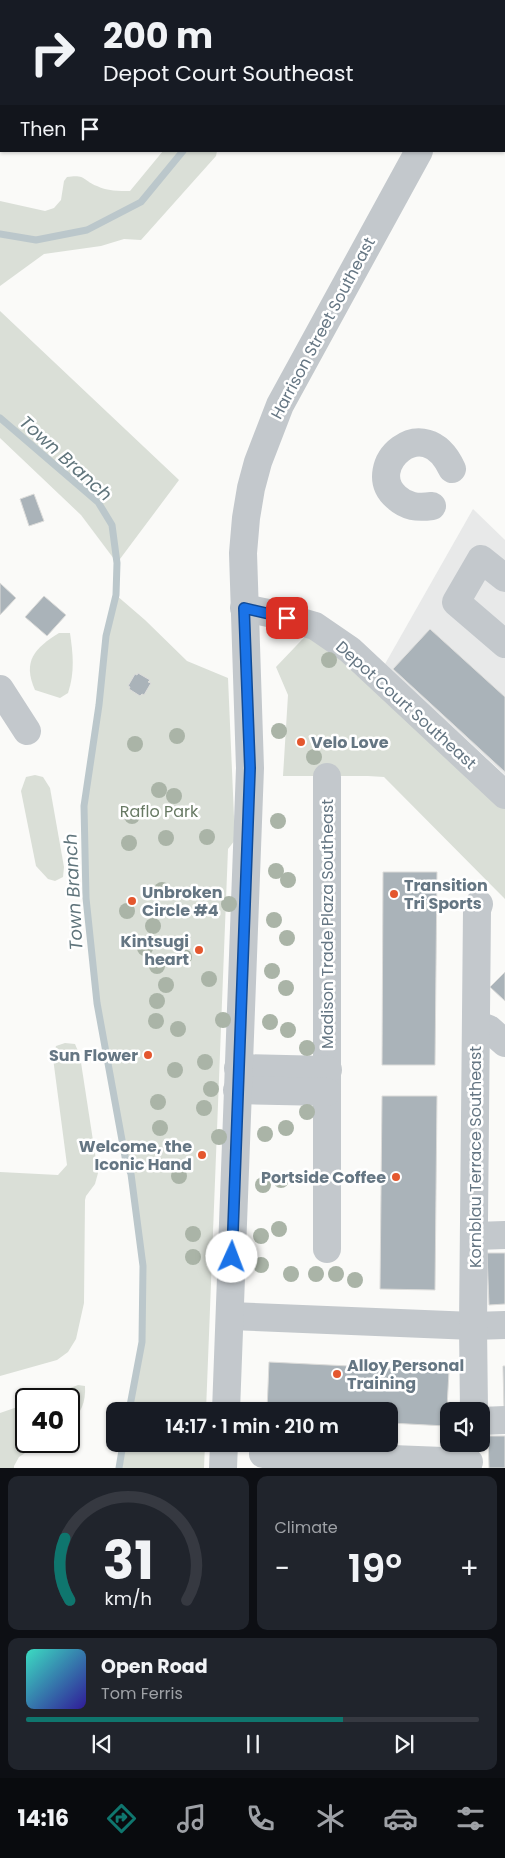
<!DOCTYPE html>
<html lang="en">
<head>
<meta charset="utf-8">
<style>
  body { margin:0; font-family:Poppins,sans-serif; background:#20242c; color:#f1f3f6; height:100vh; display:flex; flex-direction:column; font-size:19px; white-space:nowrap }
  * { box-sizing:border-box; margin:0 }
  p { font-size:16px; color:#9ea1a6 }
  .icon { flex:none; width:28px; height:28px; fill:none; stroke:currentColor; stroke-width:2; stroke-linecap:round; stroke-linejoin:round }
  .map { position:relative; height:1468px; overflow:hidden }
  .side { display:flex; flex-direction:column; gap:8px; padding:8px; background:#0d0f14; flex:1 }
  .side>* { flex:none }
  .hud { position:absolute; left:0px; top:0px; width:505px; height:152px; box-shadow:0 1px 4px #0004; background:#171b24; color:#f1f3f6; overflow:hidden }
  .controls { position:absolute; left:440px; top:1402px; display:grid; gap:10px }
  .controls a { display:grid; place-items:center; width:50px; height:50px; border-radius:10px; background:#171b24; box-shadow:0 1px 4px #0004; font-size:25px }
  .speed { position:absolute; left:15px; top:1388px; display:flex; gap:10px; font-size:25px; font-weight:700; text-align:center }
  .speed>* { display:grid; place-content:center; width:65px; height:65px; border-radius:50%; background:#171b24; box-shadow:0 1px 4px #0004; line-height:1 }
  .speed .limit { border:2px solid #111; border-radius:8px; background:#fff; color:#111 }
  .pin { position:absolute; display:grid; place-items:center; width:42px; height:42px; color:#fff; margin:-21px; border-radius:10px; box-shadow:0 2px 8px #0006 }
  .me { position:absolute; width:55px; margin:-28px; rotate:2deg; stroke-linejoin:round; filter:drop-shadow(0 0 4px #0008) }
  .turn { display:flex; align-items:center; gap:18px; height:105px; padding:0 20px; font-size:22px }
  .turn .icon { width:65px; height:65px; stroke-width:2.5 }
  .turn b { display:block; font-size:35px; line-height:42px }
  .then { display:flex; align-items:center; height:48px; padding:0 20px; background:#0003; gap:10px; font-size:19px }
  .big { font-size:38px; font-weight:600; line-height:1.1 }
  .side .card { flex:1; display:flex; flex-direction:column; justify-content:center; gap:8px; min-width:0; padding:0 18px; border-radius:10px; background:#20242c }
  .side .dial { align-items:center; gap:0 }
  .dial svg { height:130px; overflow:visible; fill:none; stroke:#363941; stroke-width:7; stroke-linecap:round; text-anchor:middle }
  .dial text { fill:#f1f3f6; stroke:none }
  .song { display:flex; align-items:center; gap:15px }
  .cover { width:60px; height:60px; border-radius:8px; background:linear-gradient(135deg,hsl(170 70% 55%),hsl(250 70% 35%)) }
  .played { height:5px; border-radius:2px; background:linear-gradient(90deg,#0f766e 70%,#363941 70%) }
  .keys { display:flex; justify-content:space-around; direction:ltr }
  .heat { display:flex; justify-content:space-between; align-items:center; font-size:28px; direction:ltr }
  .side .tiles { flex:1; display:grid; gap:8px; grid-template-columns:1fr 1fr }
  .card:last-child { grid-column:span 2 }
  .trip { position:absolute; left:106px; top:1402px; width:292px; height:50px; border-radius:10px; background:#171b24; box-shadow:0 1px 4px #0004; font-weight:600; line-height:50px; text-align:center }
  .dock { display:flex; height:80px; justify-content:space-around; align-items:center; background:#090b0e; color:#9ea1a6 }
  .dock .icon { width:35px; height:35px }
  .dock .selected { color:#0f766e }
  .dock b { font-size:22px; color:#f1f3f6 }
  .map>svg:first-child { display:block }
  .built { fill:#e8e9e9 }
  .green { fill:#dadfd7 }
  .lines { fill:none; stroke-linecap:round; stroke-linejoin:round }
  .stream { stroke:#bbc7cb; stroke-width:7 }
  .building { fill:#aab3b9; stroke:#dcdcda }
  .minor { stroke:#c3c8cc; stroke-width:28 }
  .tree { fill:#aab4a7 }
  .route-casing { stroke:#114b97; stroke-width:12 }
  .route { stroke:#1a73e8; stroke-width:9 }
  .poi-dot { fill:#e4572e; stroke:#fff; stroke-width:2 }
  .labels { text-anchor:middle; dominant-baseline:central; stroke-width:5; stroke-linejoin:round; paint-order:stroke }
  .street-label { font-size:16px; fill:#657683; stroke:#fff }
  .poi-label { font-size:16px; font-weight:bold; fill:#657683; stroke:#fff; text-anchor:start }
  .park-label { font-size:16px; fill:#687a64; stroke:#fff }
  .water-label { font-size:18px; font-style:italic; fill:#60757c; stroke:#fff }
</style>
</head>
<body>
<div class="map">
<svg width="505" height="1468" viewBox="0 0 505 1468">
  <rect width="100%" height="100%" fill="#fafaf8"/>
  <path class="built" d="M473 509 505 540V775L385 664Z"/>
  <g class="green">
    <path d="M163 151H217L216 156 141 240 124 239 101 246 44 254 0 286V201L45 211 54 208 61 200 64 181 67 177C86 174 82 180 97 186 107 191 119 191 130 191Z"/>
    <path d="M0 311 179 480 117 563 81 515 0 438Z"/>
    <path d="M116 595 145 620 187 661 228 678 235 840 228 849 206 1411H131L142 1342 143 1266 131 1174 126 1162 97 1003 86 898 84 806 99 705 105 648Z"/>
    <path d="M315 626 505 795V899L384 777 368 776H283L288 695 276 667Z"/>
    <path d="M59 633H70C73 654 75 672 68 693L60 698 35 690C22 661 35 648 59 633Z"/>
    <path d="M35 775 43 777 50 788 64 867 63 877 55 881 48 879 36 866 21 791 26 777Z"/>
    <path d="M65 1043 75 1044 80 1056 98 1173 95 1184 86 1196 85 1200 84 1303 76 1339 68 1352 57 1360 0 1376V1172L58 1175 67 1165 53 1058 56 1046Z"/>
    <path d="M78 1385 85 1386C86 1402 81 1414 69 1424V1399H41Z"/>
    <path d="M26 1404V1441H43L19 1457 14 1466V1468H0V1413Z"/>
    <path d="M126 1444H205L204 1468H122Z"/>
  </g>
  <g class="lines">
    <g class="stream">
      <path d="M0 234 36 240 87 230 141 202 183 151"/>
      <path d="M0 418 98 502 112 525 117 563 116 595 106 636 99 705 84 806 86 898 97 1003 126 1162 131 1174 143 1266 142 1342 129 1411"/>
      <path d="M119 1468 123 1444"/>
    </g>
  </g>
  <g class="building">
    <path d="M122 0H177L176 1Z"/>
    <path d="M34 494 44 521 29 526 20 499Z"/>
    <path d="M0 583 16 598 0 615Z"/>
    <path d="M44 596 66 615 47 636 25 617Z"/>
    <path d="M430 629 505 697V772L393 669Z"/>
    <path d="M138 673 150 680 148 682 151 683 144 695 142 694 140 696 129 689 130 687 128 686 135 674 137 675Z"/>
    <path d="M383 872H437L435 1065H382Z"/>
    <path d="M505 972V1001L490 987Z"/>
    <path d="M382 1096H437L435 1290 380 1289Z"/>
    <path d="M487 1253H505V1304L489 1305Z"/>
    <path d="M269 1362 449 1371 446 1426 390 1423V1411H267Z"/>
    <path d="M503 1366H505V1409H504Z"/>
    <path d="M488 1436H505V1468H489Z"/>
  </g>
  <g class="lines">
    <g class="minor">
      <path d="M309 0 311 1"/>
      <path d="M33 1 34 0"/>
      <path d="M490 1 491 0"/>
      <path d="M0 21 1 22"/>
      <path d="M0 59 1 57"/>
      <path d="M504 109H505"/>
      <path d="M432 506C417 508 407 507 396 497 362 467 424 408 452 469"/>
      <path d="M505 578 481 559 456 602 505 644"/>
      <path d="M244 608 273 614 315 626 350 650 505 795"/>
      <path d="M0 689 27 731"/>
      <path d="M327 777V1249"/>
      <path d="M476 1024 489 1029 505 1043"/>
      <path d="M238 1068 328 1070"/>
      <path d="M237 1090 327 1092"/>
      <path d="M475 1236 505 1235"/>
      <path d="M230 1316 473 1326 505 1325"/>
      <path d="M226 1411 250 768 243 553 246 518 251 488 258 462 280 405 419 151"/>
      <path d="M474 1411 473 1326 477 910 479 904"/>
      <path d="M481 1421 505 1420"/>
      <path d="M263 1454 469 1462"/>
      <path d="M223 1468 224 1444"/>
    </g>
  </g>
  <g class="tree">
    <circle cx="329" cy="660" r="8"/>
    <circle cx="279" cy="731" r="8"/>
    <circle cx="177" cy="736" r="8"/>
    <circle cx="135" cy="744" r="8"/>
    <circle cx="314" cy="757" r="8"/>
    <circle cx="159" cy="790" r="8"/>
    <circle cx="174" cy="796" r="8"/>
    <circle cx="132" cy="816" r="8"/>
    <circle cx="278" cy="821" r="8"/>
    <circle cx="207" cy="837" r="8"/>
    <circle cx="166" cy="838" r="8"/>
    <circle cx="129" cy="843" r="8"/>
    <circle cx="276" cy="871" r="8"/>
    <circle cx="288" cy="880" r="8"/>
    <circle cx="162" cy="890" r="8"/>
    <circle cx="229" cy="904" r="8"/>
    <circle cx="127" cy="911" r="8"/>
    <circle cx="274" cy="920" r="8"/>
    <circle cx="153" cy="926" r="8"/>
    <circle cx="287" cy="938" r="8"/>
    <circle cx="145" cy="948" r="8"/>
    <circle cx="184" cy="957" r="8"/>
    <circle cx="157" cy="966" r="8"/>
    <circle cx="272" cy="971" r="8"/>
    <circle cx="209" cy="979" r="8"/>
    <circle cx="166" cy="985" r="8"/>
    <circle cx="286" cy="988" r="8"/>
    <circle cx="157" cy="1001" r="8"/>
    <circle cx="223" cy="1020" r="8"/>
    <circle cx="156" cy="1021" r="8"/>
    <circle cx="270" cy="1022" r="8"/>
    <circle cx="178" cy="1029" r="8"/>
    <circle cx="288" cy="1030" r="8"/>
    <circle cx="307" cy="1048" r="8"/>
    <circle cx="205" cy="1062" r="8"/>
    <circle cx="175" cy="1070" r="8"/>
    <circle cx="211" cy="1089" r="8"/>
    <circle cx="158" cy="1102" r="8"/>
    <circle cx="204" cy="1108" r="8"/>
    <circle cx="307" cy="1112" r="8"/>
    <circle cx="160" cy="1128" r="8"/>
    <circle cx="286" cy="1128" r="8"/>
    <circle cx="265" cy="1134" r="8"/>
    <circle cx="219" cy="1137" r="8"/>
    <circle cx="179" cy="1176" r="8"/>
    <circle cx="281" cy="1180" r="8"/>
    <circle cx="263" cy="1185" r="8"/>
    <circle cx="279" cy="1229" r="8"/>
    <circle cx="193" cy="1234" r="8"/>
    <circle cx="261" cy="1236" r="8"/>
    <circle cx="193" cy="1257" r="8"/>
    <circle cx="261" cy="1265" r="8"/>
    <circle cx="291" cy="1274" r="8"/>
    <circle cx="316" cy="1274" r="8"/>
    <circle cx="336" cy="1274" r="8"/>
    <circle cx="355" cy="1280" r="8"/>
  </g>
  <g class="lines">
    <defs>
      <path id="route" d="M232 1257 250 768 244 608 287 618"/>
    </defs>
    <use href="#route" class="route-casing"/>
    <use href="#route" class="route"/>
  </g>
  <g class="poi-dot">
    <circle cx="301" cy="742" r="5"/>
    <circle cx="394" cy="894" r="5"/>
    <circle cx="132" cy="901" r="5"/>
    <circle cx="199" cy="950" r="5"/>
    <circle cx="148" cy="1055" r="5"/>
    <circle cx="202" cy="1155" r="5"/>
    <circle cx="396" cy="1177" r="5"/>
    <circle cx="337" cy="1374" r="5"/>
  </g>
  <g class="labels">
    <g class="street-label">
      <text transform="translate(323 328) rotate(-62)">Harrison Street Southeast</text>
      <text transform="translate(406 705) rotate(42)">Depot Court Southeast</text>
      <text transform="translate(327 924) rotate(-90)">Madison Trade Plaza Southeast</text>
      <text transform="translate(475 1157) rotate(-90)">Kornblau Terrace Southeast</text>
    </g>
    <g class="poi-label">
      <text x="311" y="742">Velo Love</text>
      <text x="404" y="885">Transition<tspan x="404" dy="18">Tri Sports</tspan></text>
      <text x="142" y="892">Unbroken<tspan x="142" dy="18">Circle #4</tspan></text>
      <text x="189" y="941" text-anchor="end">Kintsugi<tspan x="189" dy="18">heart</tspan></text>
      <text x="138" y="1055" text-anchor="end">Sun Flower</text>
      <text x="192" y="1146" text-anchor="end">Welcome, the<tspan x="192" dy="18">Iconic Hand</tspan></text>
      <text x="386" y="1177" text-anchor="end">Portside Coffee</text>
      <text x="347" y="1365">Alloy Personal<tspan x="347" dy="18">Training</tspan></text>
    </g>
    <g class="park-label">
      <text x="159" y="811">Raflo Park</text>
    </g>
    <g class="water-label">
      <text transform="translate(66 458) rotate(42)">Town Branch</text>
      <text transform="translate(73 892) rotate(-93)">Town Branch</text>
    </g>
  </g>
</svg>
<div class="controls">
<a><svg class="icon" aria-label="sound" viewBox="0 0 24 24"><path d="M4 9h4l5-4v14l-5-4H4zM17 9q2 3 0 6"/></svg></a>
</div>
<div class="speed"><div class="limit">40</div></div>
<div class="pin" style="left:287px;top:618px;background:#d93025"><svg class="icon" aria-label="arrive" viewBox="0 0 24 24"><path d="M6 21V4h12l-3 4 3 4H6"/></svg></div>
<svg class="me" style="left:232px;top:1257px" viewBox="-20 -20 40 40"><circle r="19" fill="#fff"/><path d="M0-13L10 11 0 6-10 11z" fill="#1a73e8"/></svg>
<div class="trip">14:17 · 1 min · 210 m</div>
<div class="hud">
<div class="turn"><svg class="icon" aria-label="right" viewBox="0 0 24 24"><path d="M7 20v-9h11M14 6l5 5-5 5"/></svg><div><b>200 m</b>Depot Court Southeast</div></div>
<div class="then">Then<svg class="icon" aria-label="arrive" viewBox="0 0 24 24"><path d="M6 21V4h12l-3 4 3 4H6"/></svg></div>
</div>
</div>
<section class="side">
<div class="tiles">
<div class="card dial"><svg viewBox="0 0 100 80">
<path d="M14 69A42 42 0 1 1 86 69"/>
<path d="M14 69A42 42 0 0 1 11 31" stroke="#0f766e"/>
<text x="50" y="56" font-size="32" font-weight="700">31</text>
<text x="50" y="72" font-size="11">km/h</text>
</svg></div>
<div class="card"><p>Climate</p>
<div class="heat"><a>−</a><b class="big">19°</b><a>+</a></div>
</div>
<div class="card">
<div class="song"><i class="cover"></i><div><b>Open Road</b><p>Tom Ferris</p></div></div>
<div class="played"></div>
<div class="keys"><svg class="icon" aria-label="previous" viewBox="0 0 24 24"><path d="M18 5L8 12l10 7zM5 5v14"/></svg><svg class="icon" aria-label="pause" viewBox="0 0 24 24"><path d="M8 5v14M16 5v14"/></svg><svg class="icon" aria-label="next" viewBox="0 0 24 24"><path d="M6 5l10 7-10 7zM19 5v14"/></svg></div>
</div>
</div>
</section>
<nav class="dock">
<b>14:16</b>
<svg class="icon selected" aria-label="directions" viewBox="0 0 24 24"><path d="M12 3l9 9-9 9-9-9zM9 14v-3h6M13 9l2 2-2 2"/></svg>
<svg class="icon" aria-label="music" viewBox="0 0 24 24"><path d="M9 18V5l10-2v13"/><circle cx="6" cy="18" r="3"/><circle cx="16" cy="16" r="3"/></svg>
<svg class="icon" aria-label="phone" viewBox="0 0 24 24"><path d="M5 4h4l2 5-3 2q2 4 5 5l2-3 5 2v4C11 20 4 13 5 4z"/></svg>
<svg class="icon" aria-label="climate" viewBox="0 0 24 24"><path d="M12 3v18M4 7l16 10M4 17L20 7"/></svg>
<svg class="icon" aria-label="car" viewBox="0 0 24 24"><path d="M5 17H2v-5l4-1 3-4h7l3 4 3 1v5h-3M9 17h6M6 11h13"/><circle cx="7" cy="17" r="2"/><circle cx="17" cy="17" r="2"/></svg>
<svg class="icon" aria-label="filters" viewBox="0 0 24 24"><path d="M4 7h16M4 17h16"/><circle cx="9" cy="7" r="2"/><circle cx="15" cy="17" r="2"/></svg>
</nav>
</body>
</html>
